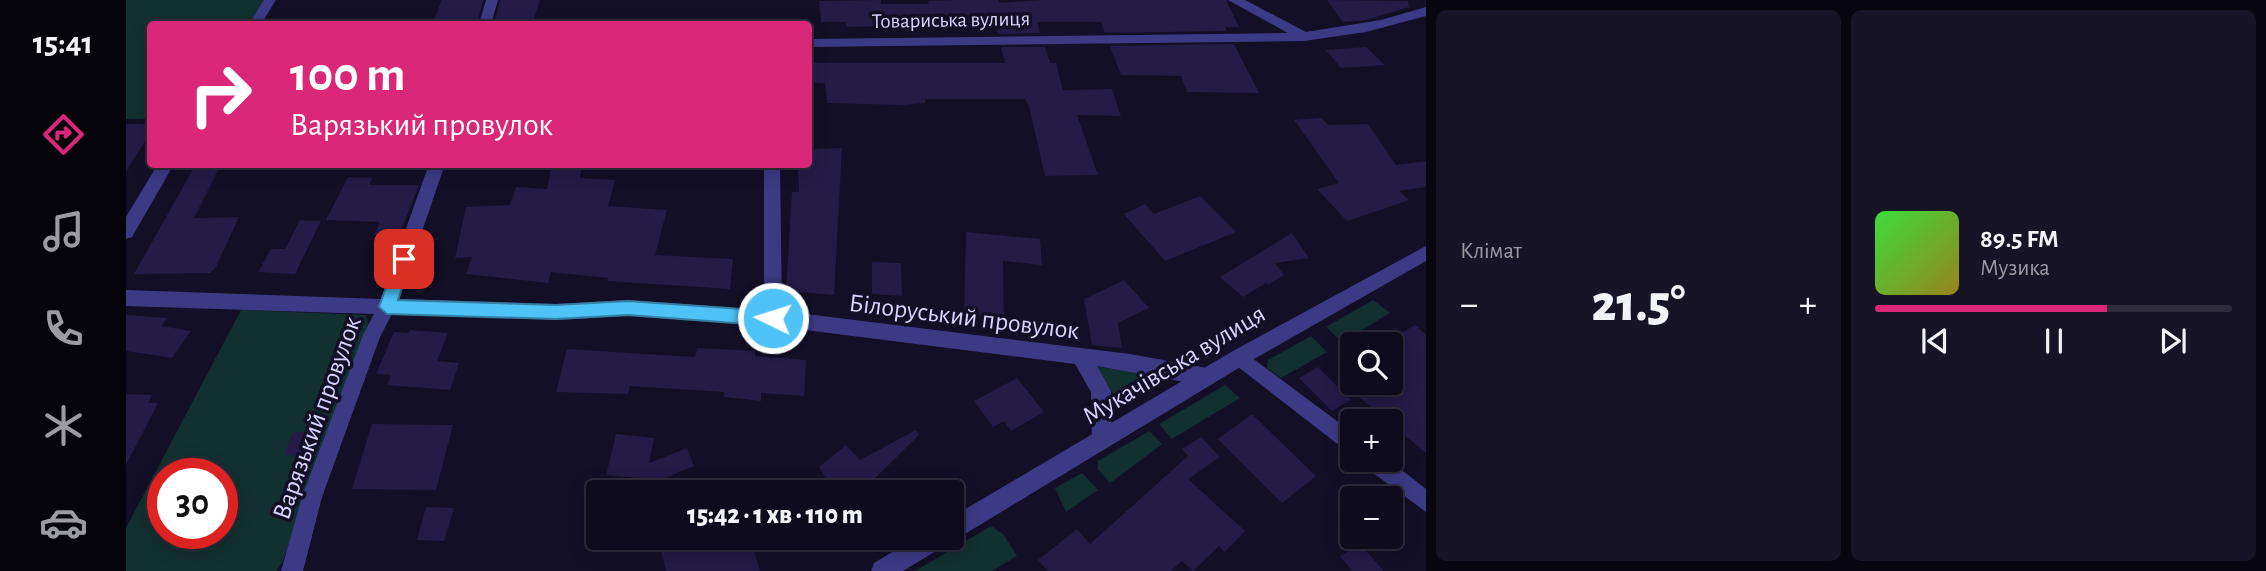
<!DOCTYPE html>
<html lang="uk">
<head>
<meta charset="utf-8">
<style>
  body { margin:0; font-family:"Alegreya Sans",sans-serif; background:#171425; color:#f1f3f6; height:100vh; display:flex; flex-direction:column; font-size:26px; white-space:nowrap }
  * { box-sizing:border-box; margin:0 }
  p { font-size:23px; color:#9b9ba3 }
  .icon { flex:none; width:38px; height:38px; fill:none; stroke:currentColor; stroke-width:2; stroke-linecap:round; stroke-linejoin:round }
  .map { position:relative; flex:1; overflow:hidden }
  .drawer { display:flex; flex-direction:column; gap:10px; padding:10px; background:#08060f; width:840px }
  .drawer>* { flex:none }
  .guide { position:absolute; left:21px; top:21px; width:665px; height:147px; border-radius:7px; box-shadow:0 4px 18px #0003,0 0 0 2px #2e2b3b; background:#db2777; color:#fff; overflow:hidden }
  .tools { position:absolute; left:1214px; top:332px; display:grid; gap:14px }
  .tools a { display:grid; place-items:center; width:63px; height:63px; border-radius:7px; background:#0e0b1c; box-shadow:0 4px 18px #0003,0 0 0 2px #2e2b3b; font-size:35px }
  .speed { position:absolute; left:21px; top:458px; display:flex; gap:14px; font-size:35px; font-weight:700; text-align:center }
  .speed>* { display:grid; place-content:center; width:91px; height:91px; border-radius:50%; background:#0e0b1c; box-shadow:0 4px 18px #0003,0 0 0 2px #2e2b3b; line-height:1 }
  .speed .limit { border:10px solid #d22; background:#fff; color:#111 }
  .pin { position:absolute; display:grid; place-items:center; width:60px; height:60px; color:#fff; margin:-30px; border-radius:14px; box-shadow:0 4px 10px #0006 }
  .me { position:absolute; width:77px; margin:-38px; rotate:274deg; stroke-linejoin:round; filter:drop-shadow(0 0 5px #0008) }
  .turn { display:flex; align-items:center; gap:24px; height:147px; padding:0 28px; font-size:32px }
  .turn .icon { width:91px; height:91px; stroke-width:2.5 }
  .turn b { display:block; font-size:49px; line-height:60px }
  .big { font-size:52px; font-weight:800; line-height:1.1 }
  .drawer .card { flex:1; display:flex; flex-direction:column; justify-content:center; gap:10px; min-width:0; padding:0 24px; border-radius:10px; background:#171425 }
  .song { display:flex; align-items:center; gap:21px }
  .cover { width:84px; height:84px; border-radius:10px; background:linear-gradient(135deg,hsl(120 70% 55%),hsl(50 70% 35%)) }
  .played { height:7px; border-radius:4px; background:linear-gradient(90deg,#db2777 65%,#2e2b3b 65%) }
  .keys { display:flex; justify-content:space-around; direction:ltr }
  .heat { display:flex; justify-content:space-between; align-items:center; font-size:38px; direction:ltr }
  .drawer .tiles { flex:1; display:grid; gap:10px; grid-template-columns:repeat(2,1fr) }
  .trip { position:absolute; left:460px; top:480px; width:378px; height:70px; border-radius:7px; background:#0e0b1c; box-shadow:0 4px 18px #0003,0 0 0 2px #2e2b3b; font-weight:800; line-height:70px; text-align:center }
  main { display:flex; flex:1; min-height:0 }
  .tabs { display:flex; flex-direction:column; width:126px; justify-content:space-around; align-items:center; background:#06040b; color:#9b9ba3 }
  .tabs .icon { width:49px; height:49px }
  .tabs .active { color:#db2777 }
  .tabs b { font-size:32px; color:#f1f3f6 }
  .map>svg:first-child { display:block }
  .green { fill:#12302f; fill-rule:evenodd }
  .building { fill:#241b47 }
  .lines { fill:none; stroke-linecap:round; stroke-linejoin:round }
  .minor { fill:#3d3a85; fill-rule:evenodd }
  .tertiary { fill:#3d3a85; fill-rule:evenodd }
  .route { fill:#4fc3f7; stroke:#337fa1; stroke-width:2 }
  .labels { text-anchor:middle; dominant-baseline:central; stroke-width:7; stroke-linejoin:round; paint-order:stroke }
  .far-street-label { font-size:21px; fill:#d9d4ff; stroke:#130f26 }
  .street-label { font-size:26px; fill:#d9d4ff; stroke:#130f26 }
</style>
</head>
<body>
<main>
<nav class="tabs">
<b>15:41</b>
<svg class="icon active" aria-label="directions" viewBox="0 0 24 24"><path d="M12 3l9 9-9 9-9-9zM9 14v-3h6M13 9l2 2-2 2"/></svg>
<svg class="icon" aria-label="music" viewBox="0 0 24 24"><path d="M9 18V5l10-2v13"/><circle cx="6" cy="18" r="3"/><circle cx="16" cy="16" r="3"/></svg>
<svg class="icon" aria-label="phone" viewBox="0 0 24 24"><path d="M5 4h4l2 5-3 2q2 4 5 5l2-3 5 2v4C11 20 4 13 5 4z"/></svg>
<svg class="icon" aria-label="climate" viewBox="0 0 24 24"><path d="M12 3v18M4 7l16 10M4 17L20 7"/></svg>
<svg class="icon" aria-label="car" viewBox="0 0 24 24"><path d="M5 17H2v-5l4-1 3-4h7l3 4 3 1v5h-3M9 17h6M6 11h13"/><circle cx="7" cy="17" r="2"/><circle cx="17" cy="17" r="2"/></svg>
</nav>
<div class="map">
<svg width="1300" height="571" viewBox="0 0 1300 571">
  <rect width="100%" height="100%" fill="#130f26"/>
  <g class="green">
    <path d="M0 0H140L126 24H24V119H0Z"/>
    <path d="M1247 300 1264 313 1216 342 1200 327Z"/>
    <path d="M115 310 240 315 243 325 156 563 150 571H0V528ZM37 474H96V534H37Z"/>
    <path d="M1185 336 1201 352 1155 378 1141 368 1142 360Z"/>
    <path d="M969 366 1043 378 995 406Z"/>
    <path d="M1099 385 1114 398 1046 439 1033 424Z"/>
    <path d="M1023 431 1036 444 984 483 972 469V461Z"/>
    <path d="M956 473 972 490 940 512 929 488Z"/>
    <path d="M865 526 877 534 891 556 866 571H789Z"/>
  </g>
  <g class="building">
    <path d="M316 0H357L351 24H306Z"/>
    <path d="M374 0H414L407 22 368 24Z"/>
    <path d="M755 0V4H803L802 1 830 0H872L873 3 914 0H1100L1113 27H1099L1101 31 979 33 975 22H911L914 33 872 34 870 23 720 27V22H695L693 1Z"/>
    <path d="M1201 0 1282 1 1283 7 1240 20 1217 22Z"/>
    <path d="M1108 44 1133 93 1061 92 1055 76 995 75 984 46Z"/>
    <path d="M875 47H919L924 63H930L937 90 986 89 995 116 951 115 972 175 919 176 903 106 899 99H799V103L776 105 701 103 699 83H682V63H879Z"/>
    <path d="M1240 47 1259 65 1215 68 1200 50Z"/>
    <path d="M1196 118 1202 125 1242 124 1270 165 1300 161V187L1273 191 1283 200 1221 221 1191 189 1213 183 1168 120Z"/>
    <path d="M0 124H24V134L0 171Z"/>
    <path d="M716 148 708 295 660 291 666 192H673L672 164H682V149Z"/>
    <path d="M70 164H95L68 218 113 217 90 267 84 273 8 274Z"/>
    <path d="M426 164H456L454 178 489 180 482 206 541 210 529 255 607 259 604 289 481 281 482 278 425 272 422 283 340 274 346 257 329 258 340 207 384 205 390 187 421 189Z"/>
    <path d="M222 177 246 178 243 185H293L273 236 248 235 254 222 200 220Z"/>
    <path d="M1074 196 1110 232 1039 261 998 214 1019 204 1028 214Z"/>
    <path d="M174 220 195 221 169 274 132 272 145 249H159Z"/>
    <path d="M840 232 914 239 916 265 877 261 878 318 838 313Z"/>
    <path d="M1166 233 1183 258 1149 263 1158 275 1142 285 1140 283 1117 297 1094 277Z"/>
    <path d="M746 262 775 263 776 296 746 294Z"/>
    <path d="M998 280 1023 308 992 323 996 348 966 345 958 299Z"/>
    <path d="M0 315 41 318 35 326 65 331 46 358 0 351Z"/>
    <path d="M1289 325 1300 335V453L1232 396 1248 383H1265V339Z"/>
    <path d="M284 330 322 333 311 361 333 363 324 390 261 385 265 375 250 374 268 332 282 333Z"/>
    <path d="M571 348 629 351V356L680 360 678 396 635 393V401L598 397V392L504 386 502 394 430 392 441 349 569 357Z"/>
    <path d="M1192 367 1225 400 1206 411 1173 378Z"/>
    <path d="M891 378 918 412 885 431 878 421 867 427 848 401Z"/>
    <path d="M0 394 26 395 22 403H32L0 465Z"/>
    <path d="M1126 414 1190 476 1156 503 1092 439Z"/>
    <path d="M246 424 327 425 310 490 226 489Z"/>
    <path d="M790 430 793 435 735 492H708L693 467 720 445 734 460Z"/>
    <path d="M167 432 193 433 184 456 158 455Z"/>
    <path d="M490 434 528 438 523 463 561 448 568 466 534 480 480 475Z"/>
    <path d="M1075 437 1094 457 1062 479 1119 531 1099 552 1093 546 1067 571 1056 561 1045 571H922L912 560 951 529 964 544 1062 456 1056 449Z"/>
    <path d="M300 507 328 508 318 541 291 540Z"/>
    <path d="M532 537H624L634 571H540Z"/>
    <path d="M1235 545 1258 571H1226L1214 556Z"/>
  </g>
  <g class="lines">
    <g class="minor">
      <path d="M138 0H150L135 24H123Z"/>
      <path d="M360 0H372L365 24H353Z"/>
      <path d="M1102 0H1119L1180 32 1255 20 1300 7V16L1240 32 1178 41 682 47V39L1162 33Z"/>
      <path d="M32 164H48L6 237 0 239V217Z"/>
      <path d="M303 164H319L273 299 430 304 502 300 638 310V164H654L656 311 1004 354 1081 368 1088 371 1090 377 1088 383 1081 386 971 366 985 391 986 439 983 446 976 449 969 446 966 439 965 392 949 364 647 326 502 316 430 320 266 314 254 337 196 497 177 571H155L176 497 237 335 248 314 0 306V290L255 299Z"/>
      <path d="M1114 349 1227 433V456L1107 363 1105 357 1107 351Z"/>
      <path d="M1236 460H1263L1300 489V512L1239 467Z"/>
    </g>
    <path class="tertiary" d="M1300 246V261L1121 363 834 537 822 538 820 545 777 571H745L748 563 791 537H826V517L1107 351Z"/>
  </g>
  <path class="route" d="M278 253 286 259 272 300 430 305 502 301 647 311 655 318 647 326 502 315 430 319 261 314 253 307 270 259Z"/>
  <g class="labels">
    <g class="far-street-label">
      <text transform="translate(825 20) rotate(-1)">Товариська вулиця</text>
    </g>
    <g class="street-label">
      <text transform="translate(838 317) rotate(7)">Білоруський провулок</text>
      <text transform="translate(1048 365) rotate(-31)">Мукачівська вулиця</text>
      <text transform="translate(191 418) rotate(-70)">Варязький провулок</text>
    </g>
  </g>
</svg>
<div class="tools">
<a><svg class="icon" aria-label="search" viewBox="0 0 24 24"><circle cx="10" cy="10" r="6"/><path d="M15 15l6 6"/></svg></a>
<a>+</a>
<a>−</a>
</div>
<div class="speed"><div class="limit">30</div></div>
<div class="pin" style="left:278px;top:259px;background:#d93025"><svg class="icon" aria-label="arrive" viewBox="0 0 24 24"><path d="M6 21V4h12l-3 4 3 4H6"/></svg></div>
<svg class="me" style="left:647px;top:318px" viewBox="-20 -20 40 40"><circle r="17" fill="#4fc3f7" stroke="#fff" stroke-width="3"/><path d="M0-11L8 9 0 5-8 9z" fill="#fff"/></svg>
<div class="trip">15:42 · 1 хв · 110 m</div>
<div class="guide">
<div class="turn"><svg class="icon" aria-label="right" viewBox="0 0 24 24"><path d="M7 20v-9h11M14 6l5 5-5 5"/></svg><div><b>100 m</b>Варязький провулок</div></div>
</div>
</div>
<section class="drawer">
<div class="tiles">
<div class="card"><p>Клімат</p>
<div class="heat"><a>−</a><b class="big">21.5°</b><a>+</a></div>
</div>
<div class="card">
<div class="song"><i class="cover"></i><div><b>89.5 FM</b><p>Музика</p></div></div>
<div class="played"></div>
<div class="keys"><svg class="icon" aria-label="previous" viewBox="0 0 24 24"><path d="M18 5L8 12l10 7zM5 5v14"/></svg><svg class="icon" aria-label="pause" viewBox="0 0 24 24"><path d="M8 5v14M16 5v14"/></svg><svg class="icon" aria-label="next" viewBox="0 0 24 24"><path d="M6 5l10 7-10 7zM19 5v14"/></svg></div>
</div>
</div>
</section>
</main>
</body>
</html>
